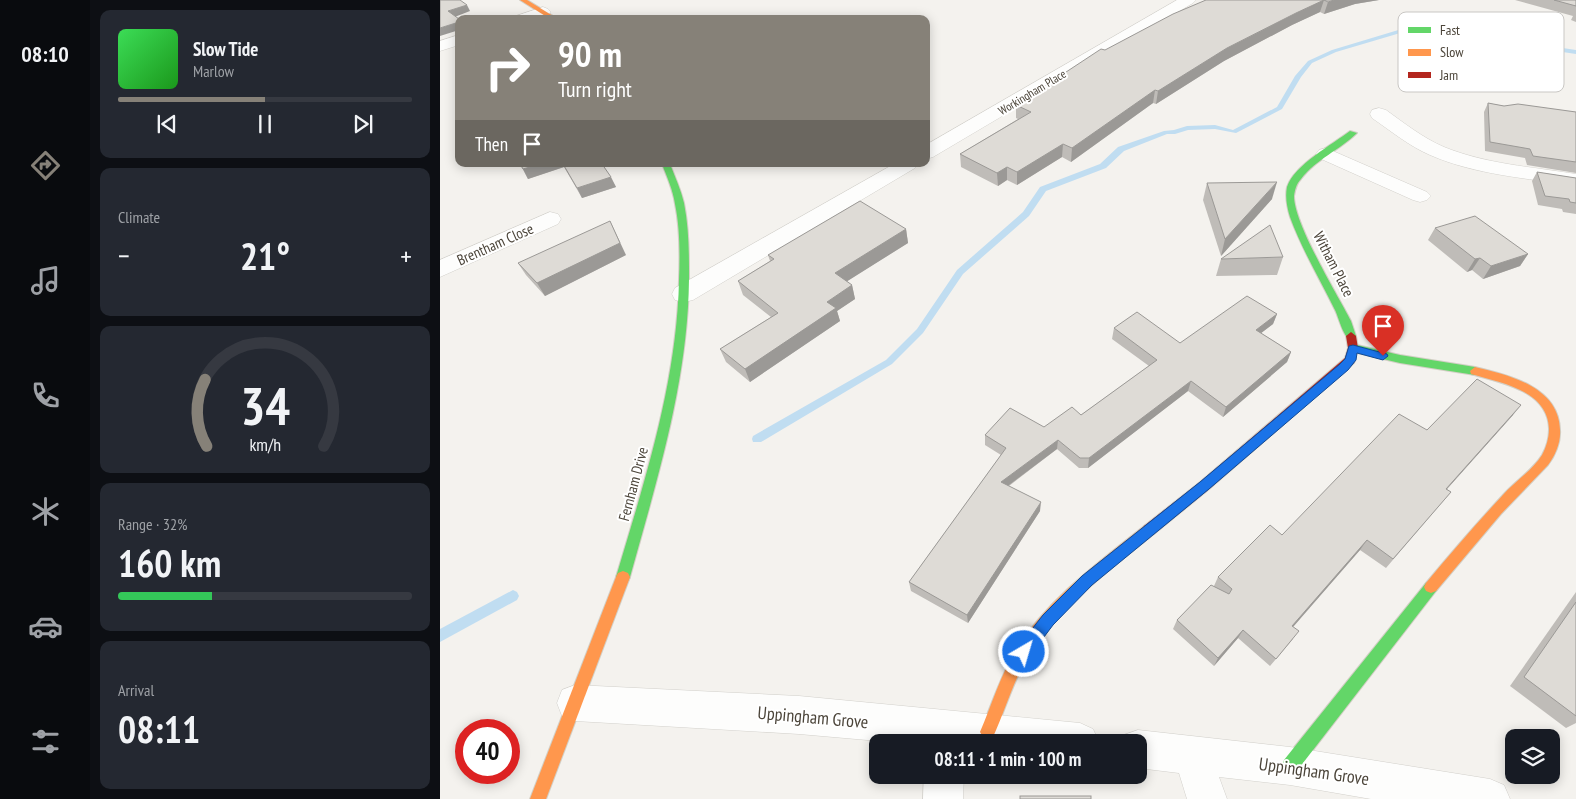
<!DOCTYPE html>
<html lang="en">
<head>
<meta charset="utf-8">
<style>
  body { margin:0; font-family:"PT Sans Narrow",sans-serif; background:#242831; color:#f1f3f6; height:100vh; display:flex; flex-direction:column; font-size:19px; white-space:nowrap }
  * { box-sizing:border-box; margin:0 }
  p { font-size:16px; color:#9ea1a6 }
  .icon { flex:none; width:28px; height:28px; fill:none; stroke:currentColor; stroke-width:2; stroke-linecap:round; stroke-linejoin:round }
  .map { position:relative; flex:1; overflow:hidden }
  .details { display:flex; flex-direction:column; gap:10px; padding:10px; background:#0d0f14; width:350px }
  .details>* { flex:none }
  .banner { position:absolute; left:15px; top:15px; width:475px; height:152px; border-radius:10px; box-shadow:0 2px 12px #0003; background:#868178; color:#fff; overflow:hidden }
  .fabs { position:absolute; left:1065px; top:729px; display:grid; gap:10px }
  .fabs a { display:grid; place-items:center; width:55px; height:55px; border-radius:10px; background:#171b24; box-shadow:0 2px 12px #0003; font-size:25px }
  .speed { position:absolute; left:15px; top:719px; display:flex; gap:10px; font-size:25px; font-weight:700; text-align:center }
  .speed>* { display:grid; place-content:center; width:65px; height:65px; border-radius:50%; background:#171b24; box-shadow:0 2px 12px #0003; line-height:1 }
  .speed .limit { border:8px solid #d22; background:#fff; color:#111 }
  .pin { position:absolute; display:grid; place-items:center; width:42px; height:42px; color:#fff; margin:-51px -21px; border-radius:50% 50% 50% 0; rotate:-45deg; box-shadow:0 0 5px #0007 }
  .pin .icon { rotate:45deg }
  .me { position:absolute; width:55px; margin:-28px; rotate:38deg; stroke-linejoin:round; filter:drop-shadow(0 0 4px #0008) }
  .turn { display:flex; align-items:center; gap:18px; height:105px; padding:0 20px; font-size:22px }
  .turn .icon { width:65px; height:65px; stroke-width:2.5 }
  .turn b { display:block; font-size:35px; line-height:42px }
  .then { display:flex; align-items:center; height:48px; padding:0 20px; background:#0003; gap:10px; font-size:19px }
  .big { font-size:38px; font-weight:600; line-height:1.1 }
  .details .tile { flex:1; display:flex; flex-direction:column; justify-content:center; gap:8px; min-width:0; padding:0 18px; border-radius:10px; background:#242831 }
  .details .dial { align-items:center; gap:0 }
  .dial svg { height:130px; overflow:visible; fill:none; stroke:#363941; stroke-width:7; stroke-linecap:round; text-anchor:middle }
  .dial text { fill:#f1f3f6; stroke:none }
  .song { display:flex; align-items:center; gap:15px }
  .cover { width:60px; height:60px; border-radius:8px; background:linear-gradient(135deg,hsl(130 70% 55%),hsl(120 70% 35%)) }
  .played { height:5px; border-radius:2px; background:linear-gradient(90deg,#868178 50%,#363941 50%) }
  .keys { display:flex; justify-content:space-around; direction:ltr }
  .heat { display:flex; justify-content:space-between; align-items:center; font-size:28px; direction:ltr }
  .charge { height:8px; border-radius:4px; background:linear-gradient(90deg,#34c759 32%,#363941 0) }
  .trip { position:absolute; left:429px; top:734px; width:278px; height:50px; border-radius:10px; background:#171b24; box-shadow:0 2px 12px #0003; font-weight:600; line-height:50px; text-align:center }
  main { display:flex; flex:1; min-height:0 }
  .tab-bar { display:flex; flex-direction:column; width:90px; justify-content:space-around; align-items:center; background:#090b0e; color:#9ea1a6 }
  .tab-bar .icon { width:35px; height:35px }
  .tab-bar .current { color:#868178 }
  .tab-bar b { font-size:22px; color:#f1f3f6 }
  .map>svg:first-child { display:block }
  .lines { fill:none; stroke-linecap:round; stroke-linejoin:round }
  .stream { fill:#c0ddf1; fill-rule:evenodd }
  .street-casing { stroke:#d2d0cb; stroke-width:1 }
  .fast-casing { stroke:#d3cfc5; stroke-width:2 }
  .slow-casing { stroke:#d3cfc5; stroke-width:2 }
  .jam-casing { stroke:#d3cfc5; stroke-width:2 }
  .street { fill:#fdfdfc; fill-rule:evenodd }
  .fast { fill:#63d668; fill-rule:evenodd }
  .slow { fill:#ff974d; fill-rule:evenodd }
  .jam { fill:#b3261e; fill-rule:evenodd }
  .wall { fill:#bfbcb8 }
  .shaded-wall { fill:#9b9996 }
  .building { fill:#dedbd6; stroke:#9b9996 }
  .route { fill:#1a73e8; stroke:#114b97 }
  .labels { text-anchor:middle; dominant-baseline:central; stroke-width:4; stroke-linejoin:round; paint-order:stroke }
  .far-street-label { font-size:12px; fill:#4b4439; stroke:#fff }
  .street-label { font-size:15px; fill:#4b4439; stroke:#fff }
  .near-street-label { font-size:18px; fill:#4b4439; stroke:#fff }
  .key { fill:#fff; stroke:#c9c7c4; stroke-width:1 }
  .key-label { font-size:14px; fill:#4b4439 }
</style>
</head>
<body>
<main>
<nav class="tab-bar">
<b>08:10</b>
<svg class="icon current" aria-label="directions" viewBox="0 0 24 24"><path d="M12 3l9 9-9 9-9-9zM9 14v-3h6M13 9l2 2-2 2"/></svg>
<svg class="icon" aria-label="music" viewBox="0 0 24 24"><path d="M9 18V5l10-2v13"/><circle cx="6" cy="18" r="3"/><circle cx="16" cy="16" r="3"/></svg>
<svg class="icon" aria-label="phone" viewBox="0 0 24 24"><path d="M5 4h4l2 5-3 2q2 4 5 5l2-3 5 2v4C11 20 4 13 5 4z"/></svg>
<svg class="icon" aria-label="climate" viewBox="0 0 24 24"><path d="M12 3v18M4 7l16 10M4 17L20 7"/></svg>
<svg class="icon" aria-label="car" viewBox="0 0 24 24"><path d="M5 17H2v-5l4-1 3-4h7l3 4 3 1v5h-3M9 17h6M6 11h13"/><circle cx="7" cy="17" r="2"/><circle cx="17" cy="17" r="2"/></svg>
<svg class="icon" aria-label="filters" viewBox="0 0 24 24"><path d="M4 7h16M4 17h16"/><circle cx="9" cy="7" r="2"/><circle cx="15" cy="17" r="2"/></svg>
</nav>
<section class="details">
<div class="tile">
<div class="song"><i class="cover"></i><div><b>Slow Tide</b><p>Marlow</p></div></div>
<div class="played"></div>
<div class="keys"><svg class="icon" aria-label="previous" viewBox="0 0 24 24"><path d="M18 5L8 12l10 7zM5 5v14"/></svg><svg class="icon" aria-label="pause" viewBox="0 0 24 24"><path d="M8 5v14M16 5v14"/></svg><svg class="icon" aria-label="next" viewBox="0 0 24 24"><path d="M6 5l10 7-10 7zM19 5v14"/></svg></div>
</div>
<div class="tile"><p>Climate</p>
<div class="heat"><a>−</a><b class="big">21°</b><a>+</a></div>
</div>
<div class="tile dial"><svg viewBox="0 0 100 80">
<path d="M14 69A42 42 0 1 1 86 69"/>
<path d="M14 69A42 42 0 0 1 13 28" stroke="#868178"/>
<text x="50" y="56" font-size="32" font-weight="700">34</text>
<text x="50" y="72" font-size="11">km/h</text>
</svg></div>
<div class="tile"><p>Range · 32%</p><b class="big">160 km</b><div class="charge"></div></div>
<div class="tile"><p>Arrival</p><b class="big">08:11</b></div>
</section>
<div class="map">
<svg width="1136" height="799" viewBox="0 0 1136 799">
  <rect width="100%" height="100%" fill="#f4f2ee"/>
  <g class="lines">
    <g class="stream">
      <path d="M994 25 1049 37 1136 50V54L1049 41 994 29 967 31 896 52 872 63 861 77 842 109 796 133 775 129 748 130 735 134H727L684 151 666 168 606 191 589 216 523 274 483 333 452 364 321 442H313L312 439 313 436 446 360 477 329 517 270 583 212 600 187 660 164 678 147 724 131 734 130 747 126 775 125 793 130 837 107 855 76 868 61 892 50 965 28Z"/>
      <path d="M73 590 77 592 79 596 77 600 0 642V629Z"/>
    </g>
    <defs>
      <g id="street">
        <path d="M737 0H756L753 3 493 157 486 159V145Z"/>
        <path d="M103 7 108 9 111 12C103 22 86 19 74 19L76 16Z"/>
        <path d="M19 35V45L0 51V41Z"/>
        <path d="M939 108 946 110C964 123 983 138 1004 147 1046 164 1092 167 1136 174V186C1087 178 1036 175 990 155 969 146 951 131 932 118L930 114 932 110Z"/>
        <path d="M886 148 987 192 991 196 987 200 980 202 973 200 879 158 876 154 879 150Z"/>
        <path d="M454 164H478L475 168 253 300 244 302 235 300 232 294 235 288Z"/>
        <path d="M110 212 118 214 121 219 118 224 0 277V260Z"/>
        <path d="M135 685 359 696 640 723 653 729 659 742H450L359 734 135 721 122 716 117 703 122 690Z"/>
        <path d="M698 730 850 747 1050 779 1064 785 1070 799H931L850 785 779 777 787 799H747L739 773 698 768V742H682L684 735Z"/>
        <path d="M484 775H524L523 799H483Z"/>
      </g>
      <g id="fast">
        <path d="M910 131 917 133C900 150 876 159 861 179 856 184 855 190 854 196 854 224 897 294 911 321L916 336 911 340C903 337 899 318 895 310 880 279 862 250 850 217 847 207 845 197 847 187 854 165 893 144 910 131Z"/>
        <path d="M222 164H230C235 177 241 190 244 203 249 228 249 254 249 279 248 381 217 480 190 577L188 581 183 583 178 581 176 577C205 480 237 382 239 280 240 255 240 228 235 204 233 190 227 177 222 164Z"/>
        <path d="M913 344 960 355 1035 367 1040 371 1035 375 960 363 909 351 908 348Z"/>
        <path d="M991 581 996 583 998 587 996 591 856 772 850 774 844 772 842 766 844 760 986 583Z"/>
      </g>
      <g id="slow">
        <path d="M80 0H87L118 19H110Z"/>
        <path d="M1035 367C1069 375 1119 387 1120 430 1121 442 1115 456 1108 465L1061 514 996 591 991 593 986 591 984 587 986 583C1011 553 1036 524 1062 496 1074 482 1092 471 1102 455 1106 448 1109 438 1109 429 1108 390 1061 383 1031 374L1030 371Z"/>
        <path d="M709 524 714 526 715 530 714 534C668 571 620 607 588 657 573 681 565 711 553 737L548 740 543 737 540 732C552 704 561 674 577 648 609 598 659 562 704 526Z"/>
        <path d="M183 571 188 573 190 577 106 799H90L176 577 178 573Z"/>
      </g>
      <path id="jam" d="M911 332 916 336 918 348 914 363 768 490 714 534 709 536 704 534 703 530 704 526 760 482 905 358 908 348 906 336Z"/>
    </defs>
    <use href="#street" class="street-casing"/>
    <use href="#fast" class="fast-casing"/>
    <use href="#slow" class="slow-casing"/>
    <use href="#jam" class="jam-casing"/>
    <use href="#street" class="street"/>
    <use href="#fast" class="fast"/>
    <use href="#slow" class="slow"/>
    <use href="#jam" class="jam"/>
  </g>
  <g class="wall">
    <path d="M766 0H939L915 4 884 14 880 12 852 25 784 61 716 104 713 103 631 162 622 157 577 185 567 180 558 186 521 167 520 154 578 119 576 118V105Z"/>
    <path d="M1075 0H1136V22L1131 20 1133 16Z"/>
    <path d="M1048 103 1064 106 1136 112V173L1087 165 1085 158 1045 151 1044 112Z"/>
    <path d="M80 164H162L176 187 142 198 124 167 88 179Z"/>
    <path d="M1097 172 1136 178V214L1123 212 1122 209 1098 205 1092 181Z"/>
    <path d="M767 183 832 199 781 256 763 200Z"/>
    <path d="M995 228 1088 254 1080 266 1043 279 1032 270 1027 272 988 240Z"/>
    <path d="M466 229 468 243 407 281 412 285 415 299 397 311 400 321 310 382 286 362 280 349 331 317 303 295 298 281 330 261 328 255Z"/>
    <path d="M186 255 105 296 86 275 78 263Z"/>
    <path d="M843 257 837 275 776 276 781 259Z"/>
    <path d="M837 314 833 324 821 333 851 352 847 362 783 417 748 391 648 468H639L617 449 569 486 600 511 528 623 471 591 469 582 561 455 545 445V435L604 427 641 415 709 366 672 339 674 328 740 343Z"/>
    <path d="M1073 415 1007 489 1011 492 946 568 920 550 853 626V639L830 666 798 638 774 666 733 629 737 620 774 586 778 577 842 535 987 430Z"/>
    <path d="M1136 592V723L1126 728 1070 686Z"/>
  </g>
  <g class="shaded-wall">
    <path d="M884 0 880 12 852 25 784 61 716 104 718 91 787 48 856 13Z"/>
    <path d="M894 0H939L915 4 884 14 888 2Z"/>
    <path d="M27 5 30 11 12 18 8 11Z"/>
    <path d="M19 22V30L0 36V28Z"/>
    <path d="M715 90 713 103 631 162 632 148Z"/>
    <path d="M623 144 622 157 577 185V172Z"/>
    <path d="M100 164H123L124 167 88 179 83 169Z"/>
    <path d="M567 167V180L558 186 557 173Z"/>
    <path d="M171 177 176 187 142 198 137 188Z"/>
    <path d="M837 182 832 199 781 256 785 239Z"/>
    <path d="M170 221 186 255 105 296 97 283Z"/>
    <path d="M466 229 468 243 398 287 395 273Z"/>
    <path d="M1088 254 1080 266 1043 279 1051 266Z"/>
    <path d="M1040 258 1032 270 1027 272 1035 259Z"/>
    <path d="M412 285 415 299 397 311 400 321 310 382 305 369 387 302Z"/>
    <path d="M837 314 833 324 812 340 816 330Z"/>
    <path d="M851 352 847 362 783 417 786 407Z"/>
    <path d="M751 381 748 391 648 468 649 458Z"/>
    <path d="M1081 405 1073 415 998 499 1006 489Z"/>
    <path d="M618 440 617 449 561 491V482Z"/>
    <path d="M601 502 600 511 528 623 527 615Z"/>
    <path d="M927 540 920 550 847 634 852 626Z"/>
    <path d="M803 630 798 638 774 666 778 658Z"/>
  </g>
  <g class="building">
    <path d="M0 0H20L27 5 8 11 19 19V22L0 28Z"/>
    <path d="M766 0H894L888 2 884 0 856 13 787 48 718 91 715 90 632 148 623 144 577 172 567 167 557 173 520 154 591 112 576 105 661 49 665 50 733 14Z"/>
    <path d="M1114 0H1136V6Z"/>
    <path d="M1048 103 1064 106 1078 104 1136 112V162L1093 156 1090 149 1050 142Z"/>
    <path d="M80 164H100L83 169Z"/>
    <path d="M123 164H162L171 177 137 188Z"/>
    <path d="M1097 172 1136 178V203L1130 202 1129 199 1105 196Z"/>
    <path d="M837 182 785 239 767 183Z"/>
    <path d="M420 201 466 229 395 273 412 285 387 302 396 308 305 369 280 349 338 313 298 281 334 259 328 255Z"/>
    <path d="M1035 216 1088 254 1051 266 1040 258 1035 259 995 228Z"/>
    <path d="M170 221 180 243 97 283 78 263Z"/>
    <path d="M830 225 843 257 781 259Z"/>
    <path d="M807 296 837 314 816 330 851 352 786 407 751 381 649 458H640L618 440 561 482 601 502 527 615 469 582 566 448 545 435 570 408 604 427 632 407 641 415 717 360 674 328 697 312 740 343Z"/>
    <path d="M1037 379 1081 405 1006 489 1011 492 953 559 927 540 852 626 859 631 836 659 803 630 778 658 737 620 771 585 789 594 792 589 778 577 830 525 842 535 959 414 987 430Z"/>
    <path d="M1136 602V716L1084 677Z"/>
    <rect x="580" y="796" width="71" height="3"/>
  </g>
  <path class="route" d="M913 345 947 354 948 356 943 360 917 353 916 360 908 370 769 489 652 585 613 625 589 657 584 659 578 657 576 652 578 647 603 615 642 576 760 482 900 364 905 359 909 346Z"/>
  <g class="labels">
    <g class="far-street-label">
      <text transform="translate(592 92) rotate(-31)">Workingham Place</text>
    </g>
    <g class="street-label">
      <text transform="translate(55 244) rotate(-24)">Brentham Close</text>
      <text transform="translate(894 264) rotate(63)">Witham Place</text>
      <text transform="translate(193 484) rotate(-75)">Fernham Drive</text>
    </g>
    <g class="near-street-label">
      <text transform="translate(373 717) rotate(5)">Uppingham Grove</text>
      <text transform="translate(874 771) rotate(8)">Uppingham Grove</text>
    </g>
  </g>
  <rect x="958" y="12" width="166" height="80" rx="8" class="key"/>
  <rect x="968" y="27" width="23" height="6" fill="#63d668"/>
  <rect x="968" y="49" width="23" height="7" fill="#ff974d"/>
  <rect x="968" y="72" width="23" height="6" fill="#b3261e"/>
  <g class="key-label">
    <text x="1000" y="35">Fast</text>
    <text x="1000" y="57">Slow</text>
    <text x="1000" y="80">Jam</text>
  </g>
</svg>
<div class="fabs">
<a><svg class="icon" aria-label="layers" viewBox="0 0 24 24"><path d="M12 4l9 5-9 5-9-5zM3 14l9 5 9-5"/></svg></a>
</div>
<div class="speed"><div class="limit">40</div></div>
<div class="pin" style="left:943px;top:356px;background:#d93025"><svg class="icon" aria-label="arrive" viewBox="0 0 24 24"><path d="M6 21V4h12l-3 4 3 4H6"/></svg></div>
<svg class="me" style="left:584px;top:652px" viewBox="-20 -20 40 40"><circle r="17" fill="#1a73e8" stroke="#fff" stroke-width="3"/><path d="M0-11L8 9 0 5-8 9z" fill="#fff"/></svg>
<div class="trip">08:11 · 1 min · 100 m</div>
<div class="banner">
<div class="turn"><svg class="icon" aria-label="right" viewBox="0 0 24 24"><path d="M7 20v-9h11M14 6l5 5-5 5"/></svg><div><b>90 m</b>Turn right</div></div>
<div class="then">Then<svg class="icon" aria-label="arrive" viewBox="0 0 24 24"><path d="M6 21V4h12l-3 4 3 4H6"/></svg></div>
</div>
</div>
</main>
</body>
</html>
